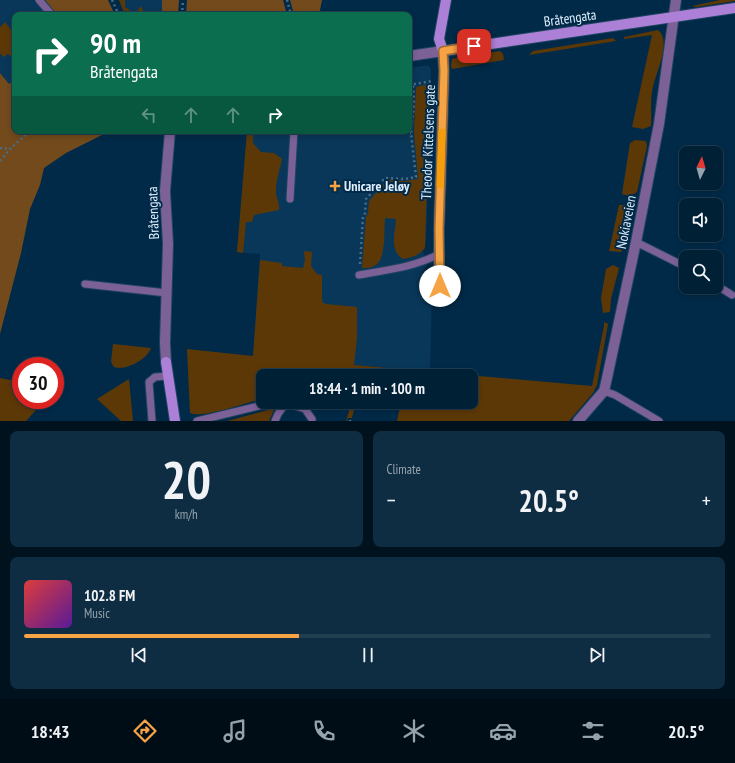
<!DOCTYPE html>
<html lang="en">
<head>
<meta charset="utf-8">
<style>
  body { margin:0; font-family:"PT Sans Narrow",sans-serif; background:#0e2d42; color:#f1f3f6; height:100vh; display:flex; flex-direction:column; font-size:15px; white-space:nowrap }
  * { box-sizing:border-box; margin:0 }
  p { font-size:13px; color:#95a3ad }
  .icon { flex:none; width:22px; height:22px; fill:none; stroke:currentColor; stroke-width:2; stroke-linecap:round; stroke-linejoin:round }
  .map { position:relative; height:421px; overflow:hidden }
  .details { display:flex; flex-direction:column; gap:10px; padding:10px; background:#00121e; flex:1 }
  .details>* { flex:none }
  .guide { position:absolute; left:12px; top:12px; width:400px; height:122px; border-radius:8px; box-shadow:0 2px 6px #0003,0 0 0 1px #223e51; background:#0b6e4f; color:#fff; overflow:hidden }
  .needle { width:26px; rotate:5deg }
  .buttons { position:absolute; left:679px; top:146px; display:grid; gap:8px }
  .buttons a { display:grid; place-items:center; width:44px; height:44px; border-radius:8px; background:#002036; box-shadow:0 2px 6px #0003,0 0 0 1px #223e51; font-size:20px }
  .speed { position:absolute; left:12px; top:357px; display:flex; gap:8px; font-size:20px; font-weight:700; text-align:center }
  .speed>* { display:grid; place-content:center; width:52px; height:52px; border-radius:50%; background:#002036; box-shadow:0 2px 6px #0003,0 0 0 1px #223e51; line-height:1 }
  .speed .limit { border:6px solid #d22; background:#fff; color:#111 }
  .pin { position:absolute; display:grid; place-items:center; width:34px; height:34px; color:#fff; margin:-17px; border-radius:8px; box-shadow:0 2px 6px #0006 }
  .me { position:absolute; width:44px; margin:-22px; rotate:0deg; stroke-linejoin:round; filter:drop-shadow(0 0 3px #0008) }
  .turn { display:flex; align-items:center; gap:14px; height:84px; padding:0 12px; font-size:18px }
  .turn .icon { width:52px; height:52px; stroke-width:2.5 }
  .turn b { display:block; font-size:28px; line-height:34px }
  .lanes { display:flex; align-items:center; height:38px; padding:0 12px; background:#0003; justify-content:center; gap:20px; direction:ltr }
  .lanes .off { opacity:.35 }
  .big { font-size:30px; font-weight:700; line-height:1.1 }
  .details .widget { flex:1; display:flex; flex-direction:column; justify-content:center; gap:6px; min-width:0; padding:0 14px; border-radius:8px; background:#0e2d42 }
  .details .dial { align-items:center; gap:0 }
  .dial b { font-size:52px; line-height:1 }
  .song { display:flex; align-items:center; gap:12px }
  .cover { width:48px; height:48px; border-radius:6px; background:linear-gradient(135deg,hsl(0 70% 55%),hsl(270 70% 35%)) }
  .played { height:4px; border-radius:2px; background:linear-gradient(90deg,#f5a345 40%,#223e51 40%) }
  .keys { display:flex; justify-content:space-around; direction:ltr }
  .heat { display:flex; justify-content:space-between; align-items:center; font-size:22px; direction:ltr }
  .details .tiles { flex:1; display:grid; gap:10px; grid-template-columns:1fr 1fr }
  .widget:last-child { grid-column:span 2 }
  .trip { position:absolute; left:256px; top:369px; width:222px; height:40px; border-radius:8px; background:#002036; box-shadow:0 2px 6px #0003,0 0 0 1px #223e51; font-weight:700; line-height:40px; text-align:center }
  .dock { display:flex; height:64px; justify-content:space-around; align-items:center; background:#000d16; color:#95a3ad }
  .dock .icon { width:28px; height:28px }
  .dock .on { color:#f5a345 }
  .dock b { font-size:18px; color:#f1f3f6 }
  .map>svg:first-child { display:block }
  .built { fill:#093759 }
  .green { fill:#5d3807 }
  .forest { fill:#724a1b }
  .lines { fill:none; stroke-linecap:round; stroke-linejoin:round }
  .lane-casing { stroke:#1f4561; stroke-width:9 }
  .street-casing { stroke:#1f4561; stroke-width:12 }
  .secondary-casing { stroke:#1f4561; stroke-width:12 }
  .path { stroke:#4a6c85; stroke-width:2.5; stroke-dasharray:2 3; stroke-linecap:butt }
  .lane { stroke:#7c6197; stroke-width:7 }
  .street { stroke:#7c6197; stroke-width:10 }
  .secondary { stroke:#ac80d7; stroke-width:10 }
  .route-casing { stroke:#9f6a2d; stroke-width:10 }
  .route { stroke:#f5a345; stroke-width:7 }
  .slow { stroke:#f59e0b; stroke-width:7 }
  .poi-dot { fill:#f5a345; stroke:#002a48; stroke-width:1.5 }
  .labels { text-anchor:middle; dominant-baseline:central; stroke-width:4; stroke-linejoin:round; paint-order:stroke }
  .street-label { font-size:14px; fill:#deeefd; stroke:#002a48 }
  .poi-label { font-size:14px; font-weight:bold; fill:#deeefd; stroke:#002a48; text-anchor:start }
</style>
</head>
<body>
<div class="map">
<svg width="735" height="421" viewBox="0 0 735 421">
  <rect width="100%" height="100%" fill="#002a48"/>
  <g class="built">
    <path d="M0 0H33L47 15H15V80L10 85 0 73Z"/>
    <path d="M119 0H162V15H125Z"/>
    <path d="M428 65 431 69 426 242 422 248 427 264 423 273 425 288H432L430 372 253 356 260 254 237 252 247 131H409V68Z"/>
  </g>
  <g class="green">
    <path d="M119 0H125V7L131 11H137L141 6 144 13 142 15H125Z"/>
    <path d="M720 0H735V1L696 7 692 6Z"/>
    <path d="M5 22 15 35V52L10 56 8 54 3 57 0 53V27Z"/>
    <path d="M658 30C673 42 654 75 652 92 650 102 652 115 651 126L643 129 632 127 652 35 624 39V37Z"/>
    <path d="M613 38 616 41 529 55 533 51Z"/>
    <path d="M500 51 503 54 504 60 452 69 451 66 452 59 456 58Z"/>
    <path d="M430 84 425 248C420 255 411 258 403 259 389 250 395 234 396 219L385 218C384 230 386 256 377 264 373 268 367 268 362 268L366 217 368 213 369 201 387 180 405 181 418 179 414 132 416 87Z"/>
    <path d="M247 131H253V143L261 152 274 153 282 159C280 169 276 180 276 191 276 198 280 203 279 210L254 215 252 222H246L243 253 237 252Z"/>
    <path d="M635 140 646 141 647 146 637 192C632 196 628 196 622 194L630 143Z"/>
    <path d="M619 205H626L630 208 624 248 621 252 609 251Z"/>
    <path d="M304 251 312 252 311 266 317 274 322 275V302L326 304 357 307V338L354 365 592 386 604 326V322L608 324 597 385 593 393 569 421H397L401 402H471V376H263V398C249 402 201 419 190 413L187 349 253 356 260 260 282 263V266L303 268 305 260Z"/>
    <path d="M613 265 619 268 611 299 610 312 603 313 601 298 606 269Z"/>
    <path d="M113 344 151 348C147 360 125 371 114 367L111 362Z"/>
    <path d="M0 378 21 382V400H28L36 410 26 421H0Z"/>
    <path d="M129 379 133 421H121L97 399Z"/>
    <path d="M348 402H361L355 405 352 418H348L347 421H346L351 404Z"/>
    <path d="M272 409 274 410 269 421H227Z"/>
  </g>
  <g class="forest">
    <path d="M45 0H108L115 15H57Z"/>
    <path d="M162 0H179L178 15H162Z"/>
    <path d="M187 0H283L287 15H186Z"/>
    <path d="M290 0H322L319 15H294Z"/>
    <path d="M0 73 9 84 15 80V131H110L66 153 44 168 40 185 30 209 21 253 0 334Z"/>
  </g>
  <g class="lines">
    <defs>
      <g id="lane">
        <path d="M39 0 52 15"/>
        <path d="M290 199 294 131"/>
        <path d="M636 242 686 267"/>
        <path d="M359 275C386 270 415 267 439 254"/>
        <path d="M85 284 167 293"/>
        <path d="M716 285 732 295"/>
        <path d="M604 391 615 395 659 421"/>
        <path d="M152 421 149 382 155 377 168 376"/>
        <path d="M197 421 267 404 286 403 305 409 312 419V421"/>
        <path d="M275 421 278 414 286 403"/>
      </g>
      <g id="street">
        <path d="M409 56 443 51 444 71 439 229V286"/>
        <path d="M166 362 165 343 168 244 165 191 170 131"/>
        <path d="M578 421 604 391 607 378 636 242 659 124 676 0"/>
      </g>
      <g id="secondary">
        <path d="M446 0 439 39 443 51 735 8"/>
        <path d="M166 362 175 421"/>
      </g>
    </defs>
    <use href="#lane" class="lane-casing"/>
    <use href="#street" class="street-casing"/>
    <use href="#secondary" class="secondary-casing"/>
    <g class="path">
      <path d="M112 0 119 15"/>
      <path d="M287 0 291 15"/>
      <path d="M182 15 183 0"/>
      <path d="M409 85 432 81"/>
      <path d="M390 132 411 133"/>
      <path d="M0 148 10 149"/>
      <path d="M0 161 10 149 30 131"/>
      <path d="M360 264 363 217 365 213 366 199 385 178 405 179 416 177 411 133 414 104 413 84"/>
      <path d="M350 421V420"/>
    </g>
    <use href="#lane" class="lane"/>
    <use href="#street" class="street"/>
    <use href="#secondary" class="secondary"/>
  </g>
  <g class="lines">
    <defs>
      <path id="route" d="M440 286 439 229 444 71 443 51 474 46"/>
    </defs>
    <use href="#route" class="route-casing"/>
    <use href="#route" class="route"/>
    <path class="slow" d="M440 185 442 132"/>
  </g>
  <path class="poi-dot" d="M333 180h4v4h4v4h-4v4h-4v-4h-4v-4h4z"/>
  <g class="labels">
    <g class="street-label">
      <text transform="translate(570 18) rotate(-8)">Bråtengata</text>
      <text transform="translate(428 142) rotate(-88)">Theodor Kittelsens gate</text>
      <text transform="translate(153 213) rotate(-92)">Bråtengata</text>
      <text transform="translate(626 222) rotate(-79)">Nokiaveien</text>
    </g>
    <g class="poi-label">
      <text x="344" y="186">Unicare Jeløy</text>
    </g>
  </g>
</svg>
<div class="buttons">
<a><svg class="needle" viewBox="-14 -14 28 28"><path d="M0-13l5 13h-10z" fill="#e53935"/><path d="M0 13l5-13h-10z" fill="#95a3ad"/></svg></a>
<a><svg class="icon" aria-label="sound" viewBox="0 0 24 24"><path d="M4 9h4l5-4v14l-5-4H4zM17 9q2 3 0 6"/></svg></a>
<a><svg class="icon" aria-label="search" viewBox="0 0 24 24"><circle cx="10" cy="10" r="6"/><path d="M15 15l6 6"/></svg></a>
</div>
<div class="speed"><div class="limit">30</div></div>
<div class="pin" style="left:474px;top:46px;background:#d93025"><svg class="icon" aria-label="arrive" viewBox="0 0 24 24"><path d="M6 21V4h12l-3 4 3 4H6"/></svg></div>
<svg class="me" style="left:440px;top:286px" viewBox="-20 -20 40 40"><circle r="19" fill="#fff"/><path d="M0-13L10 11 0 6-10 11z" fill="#f5a345"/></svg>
<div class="trip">18:44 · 1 min · 100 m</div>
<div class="guide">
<div class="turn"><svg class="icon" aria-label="right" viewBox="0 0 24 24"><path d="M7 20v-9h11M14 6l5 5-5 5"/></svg><div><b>90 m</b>Bråtengata</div></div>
<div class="lanes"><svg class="icon off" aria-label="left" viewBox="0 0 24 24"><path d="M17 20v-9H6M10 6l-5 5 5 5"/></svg><svg class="icon off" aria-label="ahead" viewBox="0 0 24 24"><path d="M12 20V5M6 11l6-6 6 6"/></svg><svg class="icon off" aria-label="ahead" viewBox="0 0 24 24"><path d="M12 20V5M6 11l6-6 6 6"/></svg><svg class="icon" aria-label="right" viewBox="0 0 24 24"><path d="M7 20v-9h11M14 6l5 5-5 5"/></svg></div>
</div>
</div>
<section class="details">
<div class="tiles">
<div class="widget dial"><b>20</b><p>km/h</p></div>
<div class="widget"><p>Climate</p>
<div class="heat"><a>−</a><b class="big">20.5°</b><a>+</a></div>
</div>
<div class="widget">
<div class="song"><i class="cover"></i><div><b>102.8 FM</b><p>Music</p></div></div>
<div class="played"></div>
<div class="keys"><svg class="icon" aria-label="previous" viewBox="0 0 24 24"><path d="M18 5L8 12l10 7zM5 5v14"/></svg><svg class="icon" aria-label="pause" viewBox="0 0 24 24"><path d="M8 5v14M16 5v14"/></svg><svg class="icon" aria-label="next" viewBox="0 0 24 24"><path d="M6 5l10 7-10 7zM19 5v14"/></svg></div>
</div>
</div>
</section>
<nav class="dock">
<b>18:43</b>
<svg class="icon on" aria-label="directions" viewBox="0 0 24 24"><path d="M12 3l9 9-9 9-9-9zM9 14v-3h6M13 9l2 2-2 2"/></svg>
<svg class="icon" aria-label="music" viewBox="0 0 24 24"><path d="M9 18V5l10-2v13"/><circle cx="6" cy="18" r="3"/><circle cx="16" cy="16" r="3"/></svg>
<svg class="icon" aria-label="phone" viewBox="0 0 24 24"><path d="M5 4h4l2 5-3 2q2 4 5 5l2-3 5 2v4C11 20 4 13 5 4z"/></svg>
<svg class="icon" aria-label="climate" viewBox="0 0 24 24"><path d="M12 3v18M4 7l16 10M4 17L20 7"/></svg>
<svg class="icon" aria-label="car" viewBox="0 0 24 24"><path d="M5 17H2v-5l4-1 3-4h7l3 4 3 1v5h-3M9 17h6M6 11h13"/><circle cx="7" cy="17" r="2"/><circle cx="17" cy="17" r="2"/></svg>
<svg class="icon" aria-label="filters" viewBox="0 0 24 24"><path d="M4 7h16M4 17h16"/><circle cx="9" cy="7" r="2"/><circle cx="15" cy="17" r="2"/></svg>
<b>20.5°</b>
</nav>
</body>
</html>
